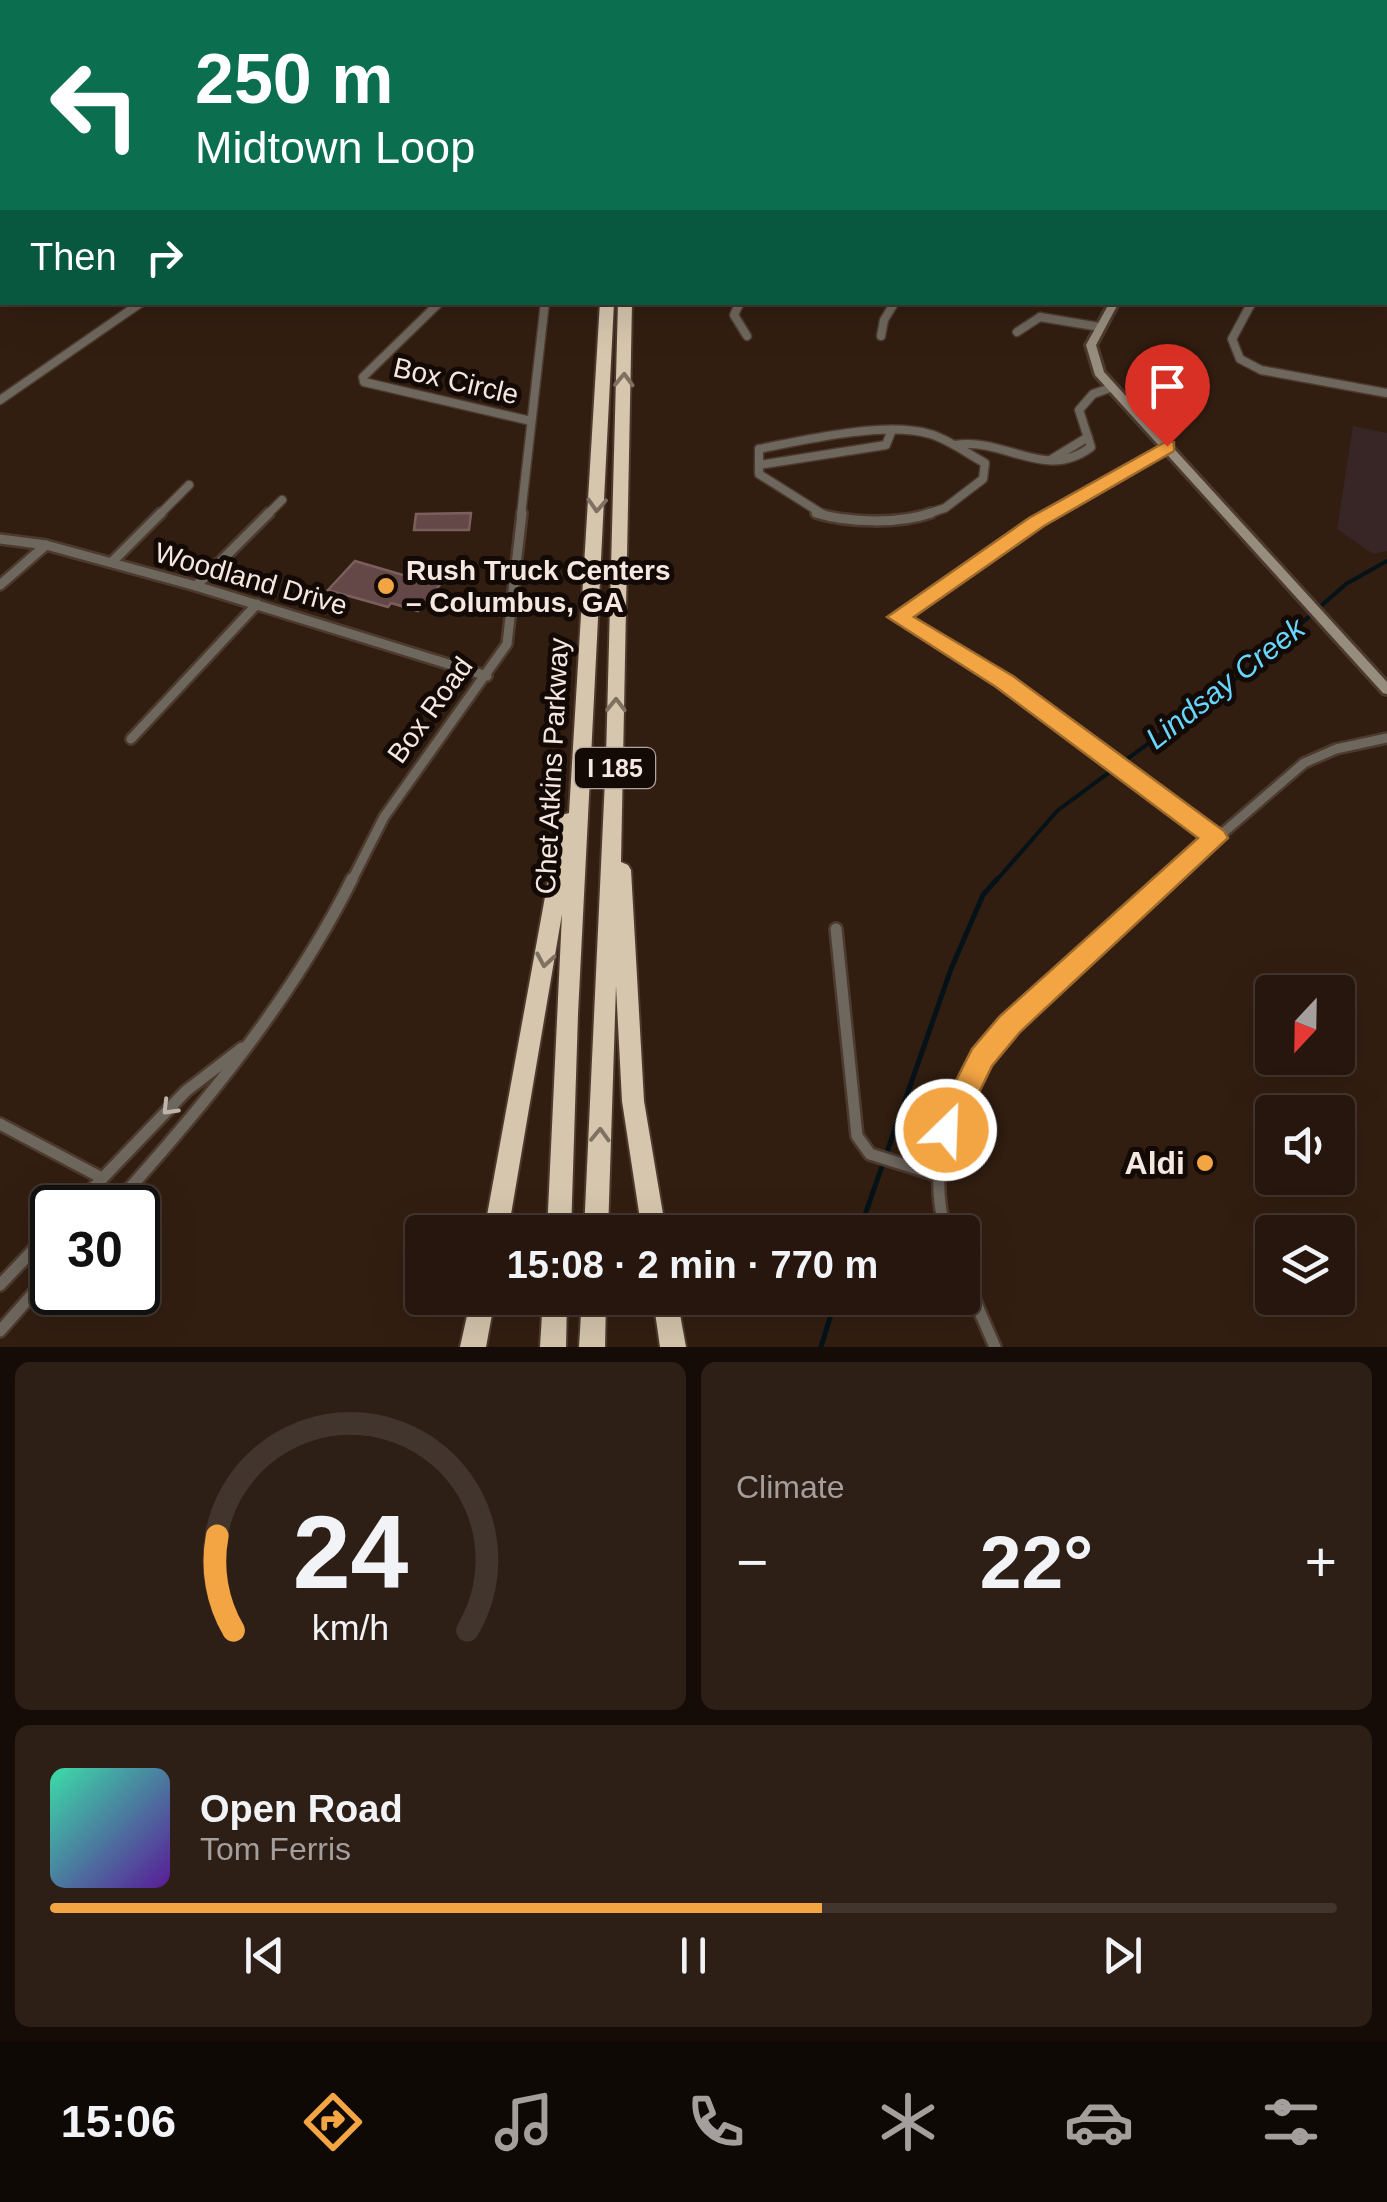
<!DOCTYPE html>
<html lang="en">
<head>
<meta charset="utf-8">
<style>
  body { margin:0; font-family:Arial,sans-serif; background:#2e1f16; color:#f1f3f6; height:100vh; display:flex; flex-direction:column; font-size:38px; white-space:nowrap }
  * { box-sizing:border-box; margin:0 }
  p { font-size:32px; color:#a49f9d }
  .icon { flex:none; width:55px; height:55px; fill:none; stroke:currentColor; stroke-width:2; stroke-linecap:round; stroke-linejoin:round }
  .map { position:relative; height:1347px; overflow:hidden }
  .details { display:flex; flex-direction:column; gap:15px; padding:15px; background:#150c07; flex:1 }
  .details>* { flex:none }
  .guide { position:absolute; left:0px; top:0px; width:1388px; height:305px; box-shadow:0 10px 40px #0002,0 0 0 2px #42352e; background:#0b6e4f; color:#fff; overflow:hidden }
  .needle { width:65px; rotate:202deg }
  .buttons { position:absolute; left:1255px; top:975px; display:grid; gap:20px }
  .buttons a { display:grid; place-items:center; width:100px; height:100px; border-radius:10px; background:#26160d; box-shadow:0 10px 40px #0002,0 0 0 2px #42352e; font-size:50px }
  .speed { position:absolute; left:30px; top:1185px; display:flex; gap:20px; font-size:50px; font-weight:700; text-align:center }
  .speed>* { display:grid; place-content:center; width:130px; height:130px; border-radius:50%; background:#26160d; box-shadow:0 10px 40px #0002,0 0 0 2px #42352e; line-height:1 }
  .speed .limit { border:5px solid #111; border-radius:15px; background:#fff; color:#111 }
  .pin { position:absolute; display:grid; place-items:center; width:85px; height:85px; color:#fff; margin:-102px -42px; border-radius:50% 50% 50% 0; rotate:-45deg; box-shadow:0 0 10px #0007 }
  .pin .icon { rotate:45deg }
  .me { position:absolute; width:110px; margin:-55px; rotate:24deg; stroke-linejoin:round; filter:drop-shadow(0 0 8px #0008) }
  .turn { display:flex; align-items:center; gap:35px; height:210px; padding:0 30px; font-size:45px }
  .turn .icon { width:130px; height:130px; stroke-width:2.5 }
  .turn b { display:block; font-size:70px; line-height:85px }
  .then { display:flex; align-items:center; height:95px; padding:0 30px; background:#0003; gap:20px; font-size:38px }
  .big { font-size:75px; font-weight:600; line-height:1.1 }
  .details .card { flex:1; display:flex; flex-direction:column; justify-content:center; gap:15px; min-width:0; padding:0 35px; border-radius:15px; background:#2e1f16 }
  .details .dial { align-items:center; gap:0 }
  .dial svg { height:260px; overflow:visible; fill:none; stroke:#42352e; stroke-width:7; stroke-linecap:round; text-anchor:middle }
  .dial text { fill:#f1f3f6; stroke:none }
  .song { display:flex; align-items:center; gap:30px }
  .cover { width:120px; height:120px; border-radius:15px; background:linear-gradient(135deg,hsl(160 70% 55%),hsl(270 70% 35%)) }
  .played { height:10px; border-radius:5px; background:linear-gradient(90deg,#f3a443 60%,#42352e 60%) }
  .keys { display:flex; justify-content:space-around; direction:ltr }
  .heat { display:flex; justify-content:space-between; align-items:center; font-size:55px; direction:ltr }
  .details .tiles { flex:1; display:grid; gap:15px; grid-template-columns:1fr 1fr }
  .card:last-child { grid-column:span 2 }
  .trip { position:absolute; left:405px; top:1215px; width:575px; height:100px; border-radius:10px; background:#26160d; box-shadow:0 10px 40px #0002,0 0 0 2px #42352e; font-weight:600; line-height:100px; text-align:center }
  .tab-bar { display:flex; height:160px; justify-content:space-around; align-items:center; background:#0f0905; color:#a49f9d }
  .tab-bar .icon { width:70px; height:70px }
  .tab-bar .active { color:#f3a443 }
  .tab-bar b { font-size:45px; color:#f1f3f6 }
  .map>svg:first-child { display:block }
  .education { fill:#382526 }
  .lines { fill:none; stroke-linecap:round; stroke-linejoin:round }
  .stream-far1 { stroke:#051217; stroke-width:4 }
  .stream { stroke:#051217; stroke-width:5 }
  .building { fill:#644847; stroke:#7b5f5d; stroke-width:2.5 }
  .street-far3-casing { stroke:#4d3a2e; stroke-width:8 }
  .street-far2-casing { stroke:#4d3a2e; stroke-width:11 }
  .street-far1-casing { stroke:#4d3a2e; stroke-width:14 }
  .street-casing { stroke:#4d3a2e; stroke-width:16 }
  .secondary-casing { stroke:#4d3a2e; stroke-width:6 }
  .highway-casing { stroke:#4d3a2e; stroke-width:4 }
  .street-far3 { stroke:#6d675d; stroke-width:5 }
  .street-far2 { stroke:#6d675d; stroke-width:8 }
  .street-far1 { stroke:#6d675d; stroke-width:9 }
  .street { stroke:#6d675d; stroke-width:11 }
  .secondary { fill:#978d7e; fill-rule:evenodd }
  .highway { fill:#d5c6ad; fill-rule:evenodd }
  .rail-casing { stroke:#b3a39a; stroke-width:5 }
  .rail { stroke:#130a06; stroke-width:2.5; stroke-dasharray:8; stroke-linecap:butt }
  .oneway { stroke:#7e7162 }
  .oneway2 { stroke:#bfb4ac }
  .route { fill:#f3a443; stroke:#9e6b2c; stroke-width:2.5 }
  .poi-dot { fill:#f3a443; stroke:#130a06; stroke-width:4 }
  .labels { text-anchor:middle; dominant-baseline:central; stroke-width:10; stroke-linejoin:round; paint-order:stroke }
  .shield { fill:#130a06; stroke:#b2a59f; stroke-width:2.5 }
  .shield-label { font-size:25px; font-weight:bold; fill:#f6e8e0 }
  .street-label { font-size:28px; fill:#f6e8e0; stroke:#130a06 }
  .poi-label { font-size:28px; font-weight:bold; fill:#f6e8e0; stroke:#130a06; text-anchor:start }
  .water-label { font-size:30px; font-style:italic; fill:#68d7ff; stroke:#130a06 }
  .near-poi-label { font-size:32px; font-weight:bold; fill:#f6e8e0; stroke:#130a06; text-anchor:end }
</style>
</head>
<body>
<div class="map">
<svg width="1387" height="1347" viewBox="0 0 1387 1347">
  <rect width="100%" height="100%" fill="#321e11"/>
  <path class="education" d="M1353 426 1387 433V551L1373 554 1337 529Z"/>
  <g class="lines">
    <path class="stream-far1" d="M995 882 1057 811 1253 666 1346 584 1387 561"/>
    <g class="stream">
      <path d="M859 1232 951 969 983 895 997 879"/>
      <path d="M821 1347 836 1298"/>
    </g>
  </g>
  <g class="building">
    <path d="M471 513 469 530H414L416 514Z"/>
    <path d="M355 561 420 580 424 576 443 581 418 611 391 603 388 607 328 590Z"/>
  </g>
  <g class="lines">
    <defs>
      <g id="street-far3">
        <path d="M1223 0 1237 2"/>
        <path d="M557 2 577 0"/>
      </g>
      <g id="street-far2">
        <path d="M440 302 363 377 364 382 531 421"/>
        <path d="M740 302 734 315 747 336"/>
        <path d="M1252 302 1232 339 1240 359 1261 370 1387 393"/>
        <path d="M1040 317 1100 327"/>
        <path d="M1017 332 1040 317"/>
        <path d="M881 336 884 320 895 302"/>
        <path d="M0 400 142 302"/>
        <path d="M955 445C1006 437 1045 482 1091 447L1079 410 1093 394 1110 388"/>
        <path d="M1052 459 1088 437"/>
        <path d="M759 465 886 445 891 432"/>
        <path d="M159 515 189 485"/>
        <path d="M267 515 282 500"/>
        <path d="M521 515 545 302"/>
        <path d="M824 515 759 474V449C804 440 885 421 930 434 948 439 968 454 985 463L983 479 945 508 924 515"/>
        <path d="M1048 515 1167 447"/>
      </g>
      <g id="street-far1">
        <path d="M816 513C848 523 900 524 931 513"/>
        <path d="M1052 513 898 617 1004 681 1215 837"/>
        <path d="M0 539 46 545 196 586 487 676"/>
        <path d="M112 562 161 513"/>
        <path d="M0 585 46 545"/>
        <path d="M196 586 269 513"/>
        <path d="M131 739 257 604"/>
        <path d="M351 882 384 817 507 644 522 513"/>
        <path d="M1166 882 1304 763 1336 749 1387 738"/>
      </g>
      <g id="street">
        <path d="M836 929 857 1136 870 1154 934 1174"/>
        <path d="M0 1124 102 1178"/>
        <path d="M74 1208 186 1091 242 1048"/>
        <path d="M112 1208C203 1107 291 1001 352 879"/>
        <path d="M946 1232C901 1082 1073 967 1169 879"/>
        <path d="M962 1271 995 1347"/>
        <path d="M0 1285 52 1230"/>
        <path d="M0 1331 52 1272"/>
      </g>
      <path id="secondary" d="M1110 302H1119L1096 345 1104 372 1387 682V694L1383 693 1095 375 1086 345Z"/>
      <g id="highway">
        <path d="M500 0H510L511 2H502Z"/>
        <path d="M515 0H525L527 2H517Z"/>
        <path d="M600 302H614L578 1014 571 1232H547L562 914 508 1232H484L559 820 562 815 569 813Z"/>
        <path d="M618 302H632L621 862 628 865 631 870 644 1101 666 1232H642L622 1101 616 986 608 1232H584L606 758Z"/>
        <path d="M471 1298H495L486 1347H460Z"/>
        <path d="M543 1298H567L566 1347H540Z"/>
        <path d="M582 1298H606L605 1347H579Z"/>
        <path d="M653 1298H677L686 1347H660Z"/>
      </g>
    </defs>
    <use href="#street-far3" class="street-far3-casing"/>
    <use href="#street-far2" class="street-far2-casing"/>
    <use href="#street-far1" class="street-far1-casing"/>
    <use href="#street" class="street-casing"/>
    <use href="#secondary" class="secondary-casing"/>
    <use href="#highway" class="highway-casing"/>
    <use href="#street-far3" class="street-far3"/>
    <use href="#street-far2" class="street-far2"/>
    <use href="#street-far1" class="street-far1"/>
    <use href="#street" class="street"/>
    <use href="#secondary" class="secondary"/>
    <use href="#highway" class="highway"/>
    <defs>
      <path id="rail" d="M613 2 634 0"/>
    </defs>
    <use href="#rail" class="rail-casing"/>
    <use href="#rail" class="rail"/>
  </g>
  <defs><path id="oneway-chevron" d="M-2-3.5L2.5 0L-2 3.5" fill="none" stroke-width="1.6" stroke-linecap="round" stroke-linejoin="round" transform="scale(2.5)"/></defs>
  <g class="oneway">
    <use href="#oneway-chevron" transform="translate(624 380) rotate(-88)"/>
    <use href="#oneway-chevron" transform="translate(597 505) rotate(93)"/>
    <use href="#oneway-chevron" transform="translate(616 705) rotate(-89)"/>
    <use href="#oneway-chevron" transform="translate(545 960) rotate(100)"/>
    <use href="#oneway-chevron" transform="translate(600 1135) rotate(-88)"/>
  </g>
  <use class="oneway2" href="#oneway-chevron" transform="translate(169 1108) rotate(134)"/>
  <path class="route" d="M1167 441 1174 442V451L1044 526 914 617 1013 676 1224 831 1228 838 1020 1032 992 1066 956 1140 946 1144 935 1140 931 1130 972 1049 1000 1016 1198 838 996 687 887 617 1029 518Z"/>
  <g class="poi-dot">
    <circle cx="386" cy="586" r="10"/>
    <circle cx="1205" cy="1163" r="10"/>
  </g>
  <g class="labels">
    <rect class="shield" x="575" y="748" width="80" height="40" rx="8"/>
    <g class="shield-label">
      <text x="615" y="768">I 185</text>
    </g>
    <g class="street-label">
      <text transform="translate(456 381) rotate(13)">Box Circle</text>
      <text transform="translate(251 579) rotate(16)">Woodland Drive</text>
      <text transform="translate(430 710) rotate(-54)">Box Road</text>
      <text transform="translate(552 766) rotate(-87)">Chet Atkins Parkway</text>
    </g>
    <g class="poi-label">
      <text x="406" y="570">Rush Truck Centers<tspan x="406" dy="32">– Columbus, GA</tspan></text>
    </g>
    <g class="water-label">
      <text transform="translate(1225 683) rotate(-38)">Lindsay Creek</text>
    </g>
    <g class="near-poi-label">
      <text x="1185" y="1163">Aldi</text>
    </g>
  </g>
</svg>
<div class="buttons">
<a><svg class="needle" viewBox="-14 -14 28 28"><path d="M0-13l5 13h-10z" fill="#e53935"/><path d="M0 13l5-13h-10z" fill="#a49f9d"/></svg></a>
<a><svg class="icon" aria-label="sound" viewBox="0 0 24 24"><path d="M4 9h4l5-4v14l-5-4H4zM17 9q2 3 0 6"/></svg></a>
<a><svg class="icon" aria-label="layers" viewBox="0 0 24 24"><path d="M12 4l9 5-9 5-9-5zM3 14l9 5 9-5"/></svg></a>
</div>
<div class="speed"><div class="limit">30</div></div>
<div class="pin" style="left:1167px;top:446px;background:#d93025"><svg class="icon" aria-label="arrive" viewBox="0 0 24 24"><path d="M6 21V4h12l-3 4 3 4H6"/></svg></div>
<svg class="me" style="left:946px;top:1130px" viewBox="-20 -20 40 40"><circle r="17" fill="#f3a443" stroke="#fff" stroke-width="3"/><path d="M0-11L8 9 0 5-8 9z" fill="#fff"/></svg>
<div class="trip">15:08 · 2 min · 770 m</div>
<div class="guide">
<div class="turn"><svg class="icon" aria-label="left" viewBox="0 0 24 24"><path d="M17 20v-9H6M10 6l-5 5 5 5"/></svg><div><b>250 m</b>Midtown Loop</div></div>
<div class="then">Then<svg class="icon" aria-label="right" viewBox="0 0 24 24"><path d="M7 20v-9h11M14 6l5 5-5 5"/></svg></div>
</div>
</div>
<section class="details">
<div class="tiles">
<div class="card dial"><svg viewBox="0 0 100 80">
<path d="M14 69A42 42 0 1 1 86 69"/>
<path d="M14 69A42 42 0 0 1 9 40" stroke="#f3a443"/>
<text x="50" y="56" font-size="32" font-weight="700">24</text>
<text x="50" y="72" font-size="11">km/h</text>
</svg></div>
<div class="card"><p>Climate</p>
<div class="heat"><a>−</a><b class="big">22°</b><a>+</a></div>
</div>
<div class="card">
<div class="song"><i class="cover"></i><div><b>Open Road</b><p>Tom Ferris</p></div></div>
<div class="played"></div>
<div class="keys"><svg class="icon" aria-label="previous" viewBox="0 0 24 24"><path d="M18 5L8 12l10 7zM5 5v14"/></svg><svg class="icon" aria-label="pause" viewBox="0 0 24 24"><path d="M8 5v14M16 5v14"/></svg><svg class="icon" aria-label="next" viewBox="0 0 24 24"><path d="M6 5l10 7-10 7zM19 5v14"/></svg></div>
</div>
</div>
</section>
<nav class="tab-bar">
<b>15:06</b>
<svg class="icon active" aria-label="directions" viewBox="0 0 24 24"><path d="M12 3l9 9-9 9-9-9zM9 14v-3h6M13 9l2 2-2 2"/></svg>
<svg class="icon" aria-label="music" viewBox="0 0 24 24"><path d="M9 18V5l10-2v13"/><circle cx="6" cy="18" r="3"/><circle cx="16" cy="16" r="3"/></svg>
<svg class="icon" aria-label="phone" viewBox="0 0 24 24"><path d="M5 4h4l2 5-3 2q2 4 5 5l2-3 5 2v4C11 20 4 13 5 4z"/></svg>
<svg class="icon" aria-label="climate" viewBox="0 0 24 24"><path d="M12 3v18M4 7l16 10M4 17L20 7"/></svg>
<svg class="icon" aria-label="car" viewBox="0 0 24 24"><path d="M5 17H2v-5l4-1 3-4h7l3 4 3 1v5h-3M9 17h6M6 11h13"/><circle cx="7" cy="17" r="2"/><circle cx="17" cy="17" r="2"/></svg>
<svg class="icon" aria-label="filters" viewBox="0 0 24 24"><path d="M4 7h16M4 17h16"/><circle cx="9" cy="7" r="2"/><circle cx="15" cy="17" r="2"/></svg>
</nav>
</body>
</html>
